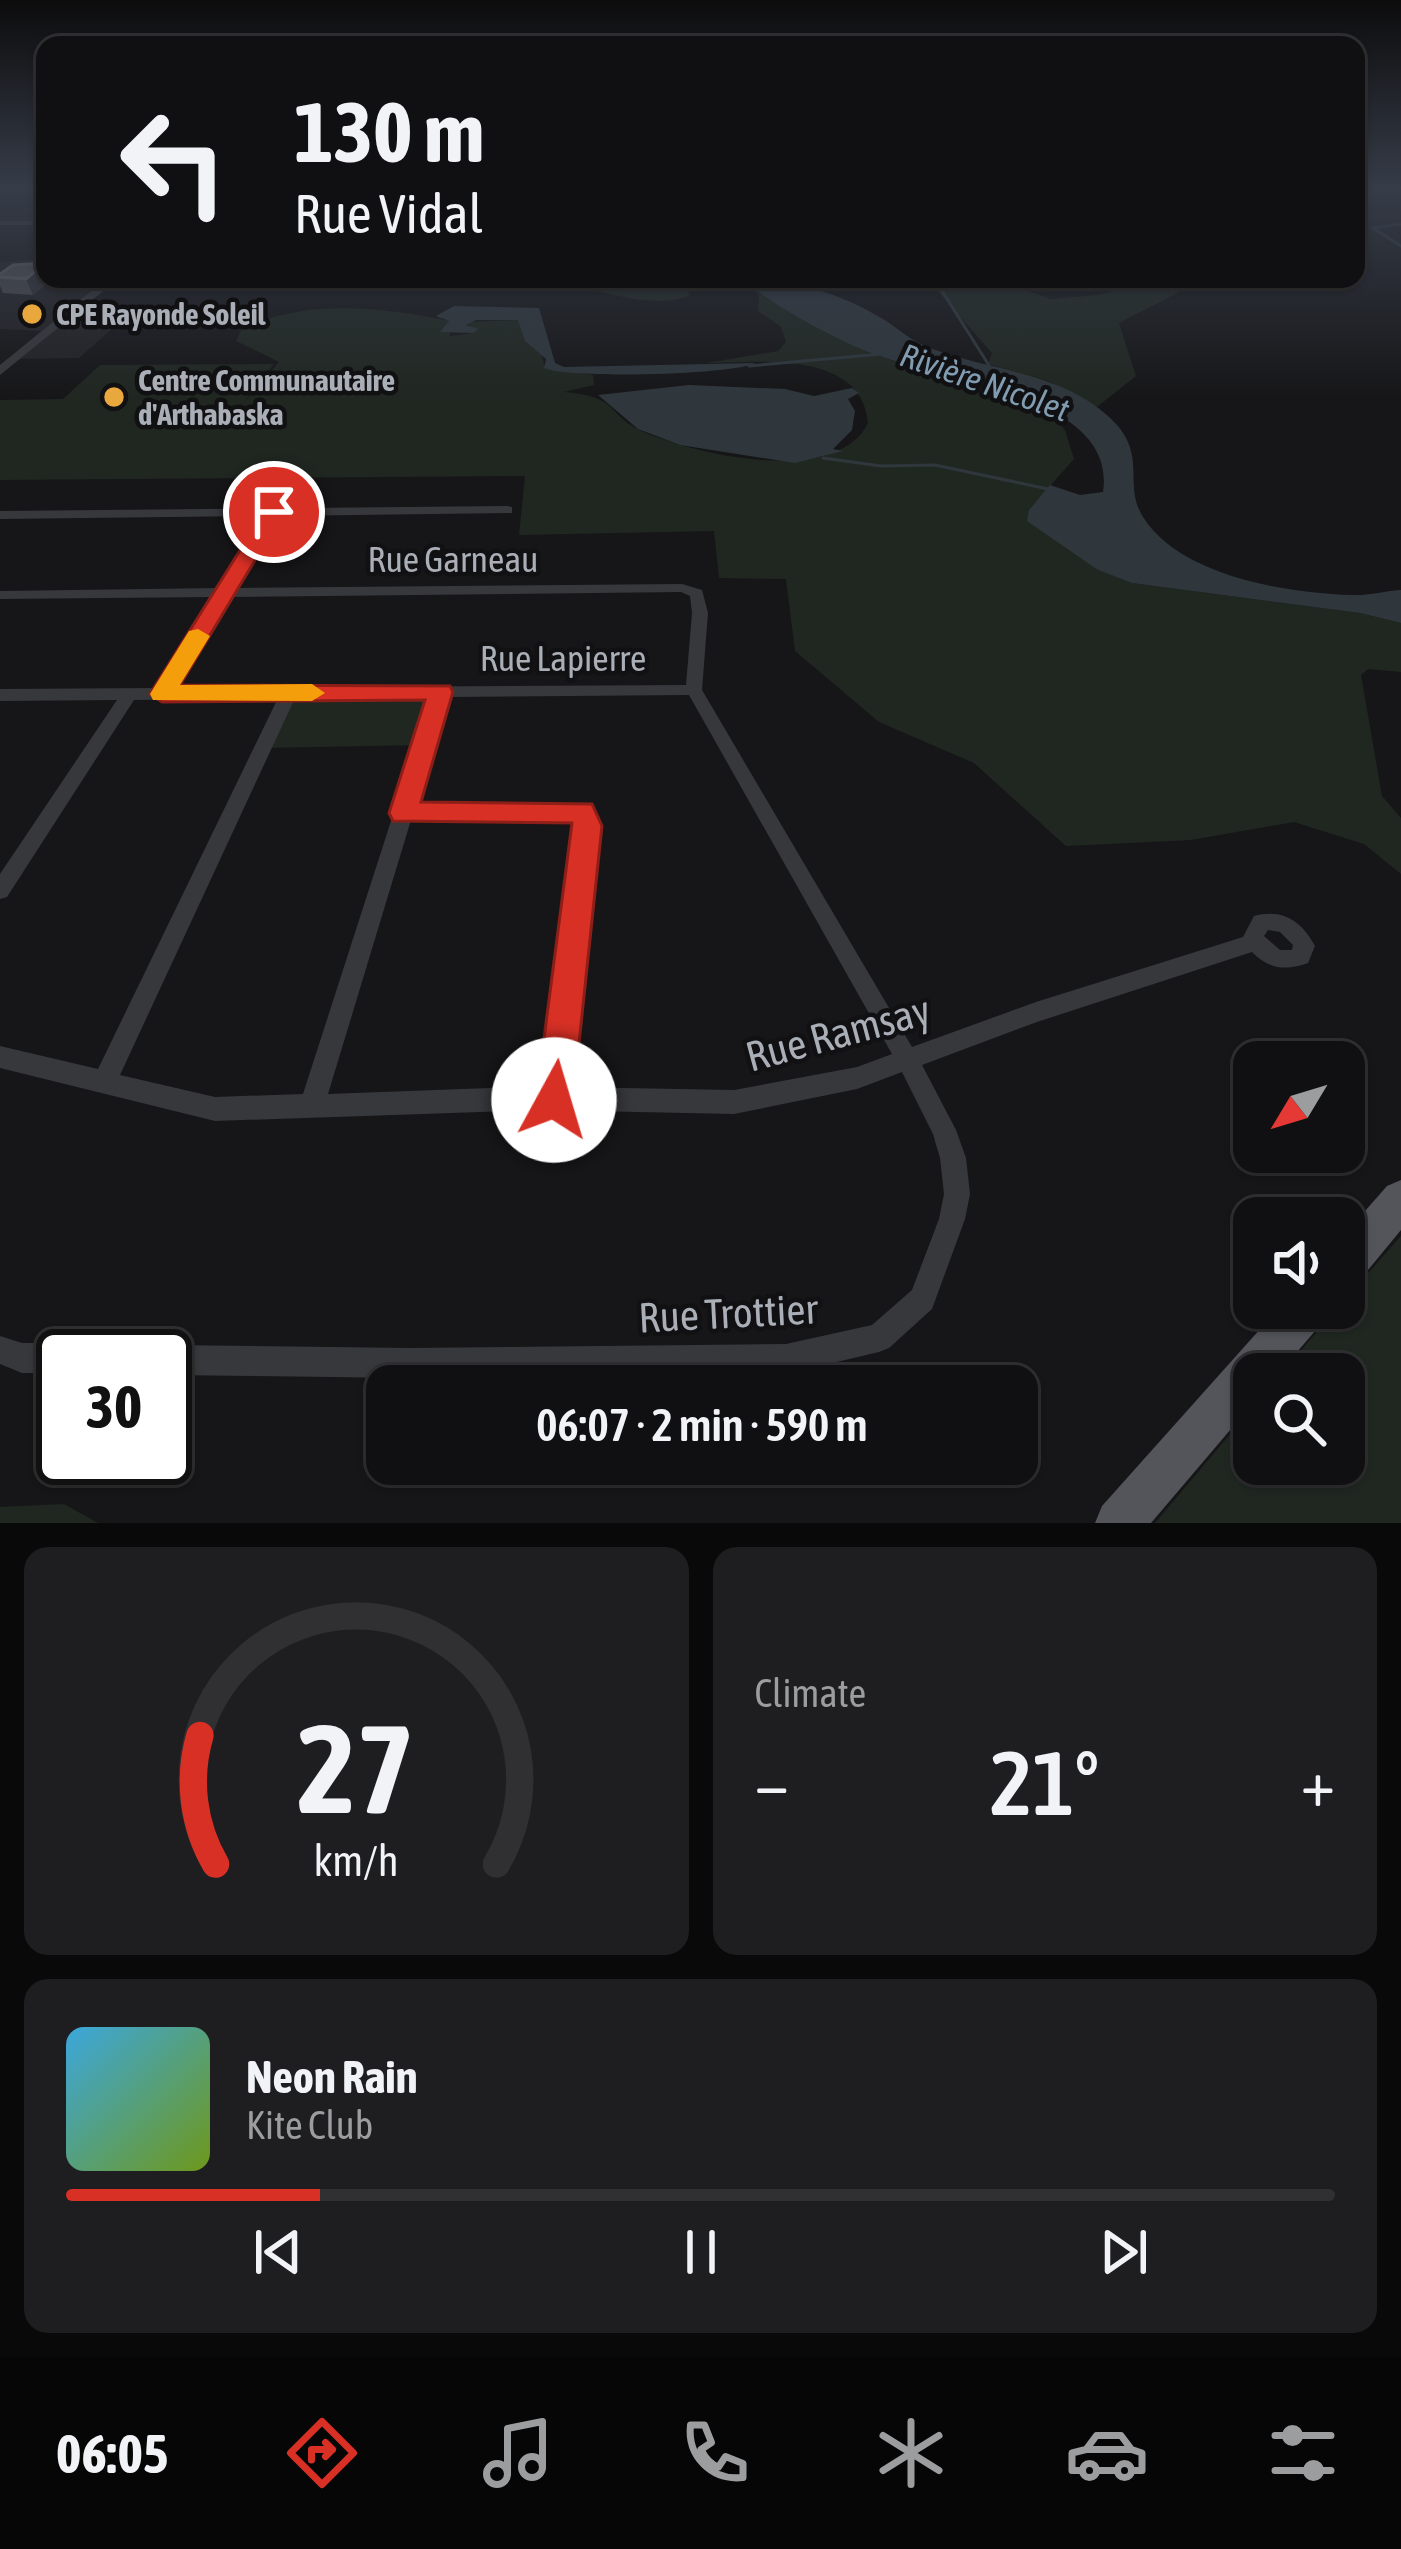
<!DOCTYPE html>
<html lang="en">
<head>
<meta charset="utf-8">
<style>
  body { margin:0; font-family:"Asap Condensed",sans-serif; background:#1e1e20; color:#f1f3f6; height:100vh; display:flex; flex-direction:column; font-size:45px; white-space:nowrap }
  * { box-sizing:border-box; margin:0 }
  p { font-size:39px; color:#9c9d9f }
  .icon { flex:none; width:66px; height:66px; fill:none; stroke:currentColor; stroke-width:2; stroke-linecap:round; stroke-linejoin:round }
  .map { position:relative; height:1523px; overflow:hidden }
  .panel { display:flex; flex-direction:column; gap:24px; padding:24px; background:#09090a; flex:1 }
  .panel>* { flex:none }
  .banner { position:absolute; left:36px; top:36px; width:1329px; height:252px; border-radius:24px; box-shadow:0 3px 9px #0004,0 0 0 3px #303032; background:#101012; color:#f1f3f6; overflow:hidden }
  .needle { width:78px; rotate:232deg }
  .controls { position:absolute; left:1233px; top:1041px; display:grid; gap:24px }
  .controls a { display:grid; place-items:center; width:132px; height:132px; border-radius:24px; background:#101012; box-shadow:0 3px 9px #0004,0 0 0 3px #303032; font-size:60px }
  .speed { position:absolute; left:36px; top:1329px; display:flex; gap:24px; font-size:60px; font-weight:700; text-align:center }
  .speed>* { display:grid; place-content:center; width:156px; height:156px; border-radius:50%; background:#101012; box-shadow:0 3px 9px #0004,0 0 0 3px #303032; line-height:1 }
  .speed .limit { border:6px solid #111; border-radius:18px; background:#fff; color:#111 }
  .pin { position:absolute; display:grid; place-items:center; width:102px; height:102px; color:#fff; margin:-51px; border:6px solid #fff; border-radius:50%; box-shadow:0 3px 12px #0007 }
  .me { position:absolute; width:132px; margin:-66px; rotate:6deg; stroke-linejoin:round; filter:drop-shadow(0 0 9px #0008) }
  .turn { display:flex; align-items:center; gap:42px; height:252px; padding:0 60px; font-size:54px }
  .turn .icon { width:156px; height:156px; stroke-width:2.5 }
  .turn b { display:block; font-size:84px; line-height:102px }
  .big { font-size:90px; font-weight:600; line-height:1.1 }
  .panel .tile { flex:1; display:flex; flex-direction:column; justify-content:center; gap:18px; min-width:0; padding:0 42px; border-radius:24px; background:#1e1e20 }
  .panel .dial { align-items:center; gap:0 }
  .dial svg { height:312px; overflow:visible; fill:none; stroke:#303032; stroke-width:7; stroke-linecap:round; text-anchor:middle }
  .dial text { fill:#f1f3f6; stroke:none }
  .song { display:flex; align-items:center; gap:36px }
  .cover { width:144px; height:144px; border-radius:18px; background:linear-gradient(135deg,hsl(200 70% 55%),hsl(80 70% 35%)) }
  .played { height:12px; border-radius:6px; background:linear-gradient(90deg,#d93025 20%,#303032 20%) }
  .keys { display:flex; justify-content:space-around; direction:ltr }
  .heat { display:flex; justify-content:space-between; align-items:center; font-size:66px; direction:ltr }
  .panel .tiles { flex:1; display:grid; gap:24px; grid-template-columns:1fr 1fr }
  .tile:last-child { grid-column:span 2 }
  .trip { position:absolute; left:366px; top:1365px; width:672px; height:120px; border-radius:24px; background:#101012; box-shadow:0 3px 9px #0004,0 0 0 3px #303032; font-weight:600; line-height:120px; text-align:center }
  .tab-bar { display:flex; height:192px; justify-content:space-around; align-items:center; background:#060607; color:#9c9d9f }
  .tab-bar .icon { width:84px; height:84px }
  .tab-bar .current { color:#d93025 }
  .tab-bar b { font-size:54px; color:#f1f3f6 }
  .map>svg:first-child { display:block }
  .built { fill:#222225 }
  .green { fill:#202721 }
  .water { fill:#2f373d }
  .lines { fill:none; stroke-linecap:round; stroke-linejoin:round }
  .stream { stroke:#2f373d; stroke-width:3 }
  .minor { fill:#37383c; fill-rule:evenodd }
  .tertiary { fill:#37383c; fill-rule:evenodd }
  .primary { fill:#53555b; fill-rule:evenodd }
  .wall { fill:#4a4b50 }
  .shaded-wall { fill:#313235 }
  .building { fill:#54565b; stroke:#626469; stroke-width:3 }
  .route { fill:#d93025; stroke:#8d1f18; stroke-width:3 }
  .slow { fill:#f59e0b }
  .poi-dot { fill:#e8a83e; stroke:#111113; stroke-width:4.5 }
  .labels { text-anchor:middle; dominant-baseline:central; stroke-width:9; stroke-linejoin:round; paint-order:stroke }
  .far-poi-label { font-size:30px; font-weight:bold; fill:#a9aeb7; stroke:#111113; text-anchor:start }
  .far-water-label { font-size:33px; font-style:italic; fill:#819cb0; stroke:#111113 }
  .street-label { font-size:36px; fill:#a9aeb7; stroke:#111113 }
  .near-street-label { font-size:42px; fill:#a9aeb7; stroke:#111113 }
</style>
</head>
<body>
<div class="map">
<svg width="1401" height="1523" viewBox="0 0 1401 1523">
  <rect width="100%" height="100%" fill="#161618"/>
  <path class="built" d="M45 259V279H106L57 320 123 319 79 358 8 359 42 331 0 329V262Z"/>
  <g class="green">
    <path d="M570 279H686L689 296C656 309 607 293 573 285Z"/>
    <path d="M1048 279 1019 288 1051 299 1098 295 1148 282 1179 292 1119 323 1136 376 1097 407 1048 381 988 364 992 353 928 280Z"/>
    <path d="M753 289 875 355 1049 410 1065 430 1074 459 1029 510 1098 570 1132 583 1360 613 1401 623V672L1368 669 1361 675 1382 796 1401 818V874L1364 844 1294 822 1191 840 1066 846 974 763 879 722 795 651 786 579 719 578 714 531 519 535 525 476 0 480V400L63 399 100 365 274 364 241 406 279 362 236 341 242 328C309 299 381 307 449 321L450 336 473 333 467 322 519 320 530 343 541 352 545 368 593 375 594 385 564 392C622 397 605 415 644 432 696 455 837 487 868 423 862 350 759 362 706 363L778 351 786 342 781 327 758 311 759 296Z"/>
    <path d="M441 692 424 745 262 748 289 693Z"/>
    <path d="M1401 1236V1523H1155L1254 1406V1464H1344V1374H1281L1337 1308H1344V1300Z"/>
    <path d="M64 1504 98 1523H0V1507Z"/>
  </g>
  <g class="water">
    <path d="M744 279C792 279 841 293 883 319 899 329 911 341 930 348 990 371 1058 371 1108 416 1150 453 1122 483 1143 517 1180 576 1286 593 1351 595 1369 596 1391 590 1401 590V623L1360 613 1132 583 1098 570 1027 521 1029 510 1050 485 1080 495 1103 492C1118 394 937 379 871 353 838 340 768 304 744 279Z"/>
    <path d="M454 306 539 308 555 363 564 367 755 363C734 375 567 379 544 368L546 359 525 341 518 320H476L466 325 478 329 473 333 440 332 449 321 436 316Z"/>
    <path d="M689 385 785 389 814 396 852 388 859 393 848 399 855 411 852 430 833 449 843 451 795 463 680 445 638 429 598 395Z"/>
  </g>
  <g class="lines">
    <g class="stream">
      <path d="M1401 224 1373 228 1401 246"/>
      <path d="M975 279 942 291 990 367"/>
      <path d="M749 366 881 354"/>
      <path d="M823 458 881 466 935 465 1048 489"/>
    </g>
    <g class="minor">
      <path d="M7 186H16L0 195V190Z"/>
      <rect x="0" y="221" width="45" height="4"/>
      <path d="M507 506 512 507V513L278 516 235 588 682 584 702 590 708 613 702 690 912 1047 1036 1002 1243 937 1254 916C1282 908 1302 921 1315 946L1308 963C1286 971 1268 969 1252 952L1037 1022 922 1065 956 1130 966 1158 970 1194 965 1219 932 1309 889 1348 879 1352 786 1374 409 1378 165 1375V1356H152L155 1350 165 1345 409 1348 786 1344 872 1325 912 1290 939 1219 944 1194 940 1158 933 1134 902 1072 857 1089 734 1114 542 1110 215 1121 0 1068V1046L98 1069 278 698 134 700 7 897 0 899V874L117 700 0 701V689L157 688 214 597 0 599V591L220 588 265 516 0 519V511ZM681 592 690 596 692 613 686 685 174 688 229 597ZM689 695 892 1054 857 1067 734 1090 568 1087 598 826 589 807 582 805 415 806 448 697ZM431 697 303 1094 215 1097 120 1075 295 698ZM576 819 578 826 544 1086 328 1094 411 820ZM1268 930 1280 932 1293 945 1292 950H1280L1264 936Z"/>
      <path d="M0 1336 22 1343H63L73 1348 77 1356H63V1373H22L0 1364Z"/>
    </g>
    <path class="tertiary" d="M106 279H118L0 375V365Z"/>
    <g class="primary">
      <path d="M1401 1180V1230L1359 1281 1344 1287V1235L1387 1186Z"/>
      <path d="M1279 1308H1328L1322 1323 1278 1374H1254V1402L1151 1523H1095L1102 1506Z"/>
    </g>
  </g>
  <path class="wall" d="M45 263 33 295 3 293 0 286V274Z"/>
  <path class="shaded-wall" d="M45 265V279H54L33 295 26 279Z"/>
  <path class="building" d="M45 263 26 279 0 277V274L13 265Z"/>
  <linearGradient id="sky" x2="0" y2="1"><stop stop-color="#0c0c0d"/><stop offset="0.47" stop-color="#363c48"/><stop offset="1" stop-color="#363c48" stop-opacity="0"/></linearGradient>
  <rect width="1401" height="399" fill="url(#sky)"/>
  <path class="route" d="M274 506 284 512 180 685 450 686 453 692 421 802 592 804 602 826 573 1100 567 1112 554 1117 541 1112 536 1100 572 823 393 821 389 813 425 700 162 702 150 694 264 512Z"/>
  <path class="slow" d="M198 629 210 636 180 685 312 684 325 693 312 701 153 700 150 694 189 631Z"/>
  <g class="poi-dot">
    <circle cx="32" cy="314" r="12"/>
    <circle cx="114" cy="397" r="12"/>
  </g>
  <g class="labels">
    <g class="far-poi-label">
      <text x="56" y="314">CPE Rayonde Soleil</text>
      <text x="138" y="380">Centre Communautaire<tspan x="138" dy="34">d'Arthabaska</tspan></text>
    </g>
    <g class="far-water-label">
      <text transform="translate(985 382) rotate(19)">Rivière Nicolet</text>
    </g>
    <g class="street-label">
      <text x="453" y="559">Rue Garneau</text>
      <text x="563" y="658">Rue Lapierre</text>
    </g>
    <g class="near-street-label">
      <text transform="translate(838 1033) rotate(-15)">Rue Ramsay</text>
      <text transform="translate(728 1313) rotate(-3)">Rue Trottier</text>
    </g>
  </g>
</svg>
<div class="controls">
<a><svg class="needle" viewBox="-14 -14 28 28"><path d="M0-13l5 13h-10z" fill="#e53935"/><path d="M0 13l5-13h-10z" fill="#9c9d9f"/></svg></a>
<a><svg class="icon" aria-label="sound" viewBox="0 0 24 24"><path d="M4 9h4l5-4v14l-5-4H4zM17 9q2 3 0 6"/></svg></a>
<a><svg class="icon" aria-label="search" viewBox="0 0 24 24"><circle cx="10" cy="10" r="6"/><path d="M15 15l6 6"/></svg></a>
</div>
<div class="speed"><div class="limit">30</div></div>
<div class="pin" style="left:274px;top:512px;background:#d93025"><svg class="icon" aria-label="arrive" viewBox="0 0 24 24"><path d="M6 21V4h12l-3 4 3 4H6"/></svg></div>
<svg class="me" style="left:554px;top:1100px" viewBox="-20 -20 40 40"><circle r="19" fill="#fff"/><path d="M0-13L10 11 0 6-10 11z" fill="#d93025"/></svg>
<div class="trip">06:07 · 2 min · 590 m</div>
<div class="banner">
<div class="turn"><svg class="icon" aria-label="left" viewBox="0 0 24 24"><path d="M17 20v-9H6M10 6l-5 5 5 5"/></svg><div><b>130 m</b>Rue Vidal</div></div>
</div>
</div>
<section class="panel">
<div class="tiles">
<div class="tile dial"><svg viewBox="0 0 100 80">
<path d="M14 69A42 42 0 1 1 86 69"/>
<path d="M14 69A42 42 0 0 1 10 36" stroke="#d93025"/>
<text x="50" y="56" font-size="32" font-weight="700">27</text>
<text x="50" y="72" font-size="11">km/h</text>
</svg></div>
<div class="tile"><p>Climate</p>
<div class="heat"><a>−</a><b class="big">21°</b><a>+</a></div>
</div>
<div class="tile">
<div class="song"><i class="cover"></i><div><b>Neon Rain</b><p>Kite Club</p></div></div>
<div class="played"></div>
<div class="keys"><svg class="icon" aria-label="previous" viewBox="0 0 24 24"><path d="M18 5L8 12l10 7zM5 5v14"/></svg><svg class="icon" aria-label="pause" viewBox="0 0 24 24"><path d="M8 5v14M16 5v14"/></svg><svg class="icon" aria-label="next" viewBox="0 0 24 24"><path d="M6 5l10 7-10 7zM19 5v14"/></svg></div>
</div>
</div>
</section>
<nav class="tab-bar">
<b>06:05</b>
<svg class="icon current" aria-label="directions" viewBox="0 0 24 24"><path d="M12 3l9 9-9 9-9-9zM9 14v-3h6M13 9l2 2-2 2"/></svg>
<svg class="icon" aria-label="music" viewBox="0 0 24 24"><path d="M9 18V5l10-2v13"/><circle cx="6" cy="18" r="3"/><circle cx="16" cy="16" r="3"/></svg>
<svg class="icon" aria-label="phone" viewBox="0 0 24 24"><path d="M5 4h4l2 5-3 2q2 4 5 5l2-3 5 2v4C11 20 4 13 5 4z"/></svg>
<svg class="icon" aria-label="climate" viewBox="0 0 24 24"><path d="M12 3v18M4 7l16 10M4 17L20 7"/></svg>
<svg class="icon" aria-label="car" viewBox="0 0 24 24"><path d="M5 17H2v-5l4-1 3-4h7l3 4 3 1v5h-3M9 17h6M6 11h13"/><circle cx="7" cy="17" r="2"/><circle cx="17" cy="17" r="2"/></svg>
<svg class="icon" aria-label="filters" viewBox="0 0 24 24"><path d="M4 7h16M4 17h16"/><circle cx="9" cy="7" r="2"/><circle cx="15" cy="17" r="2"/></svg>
</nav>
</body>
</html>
